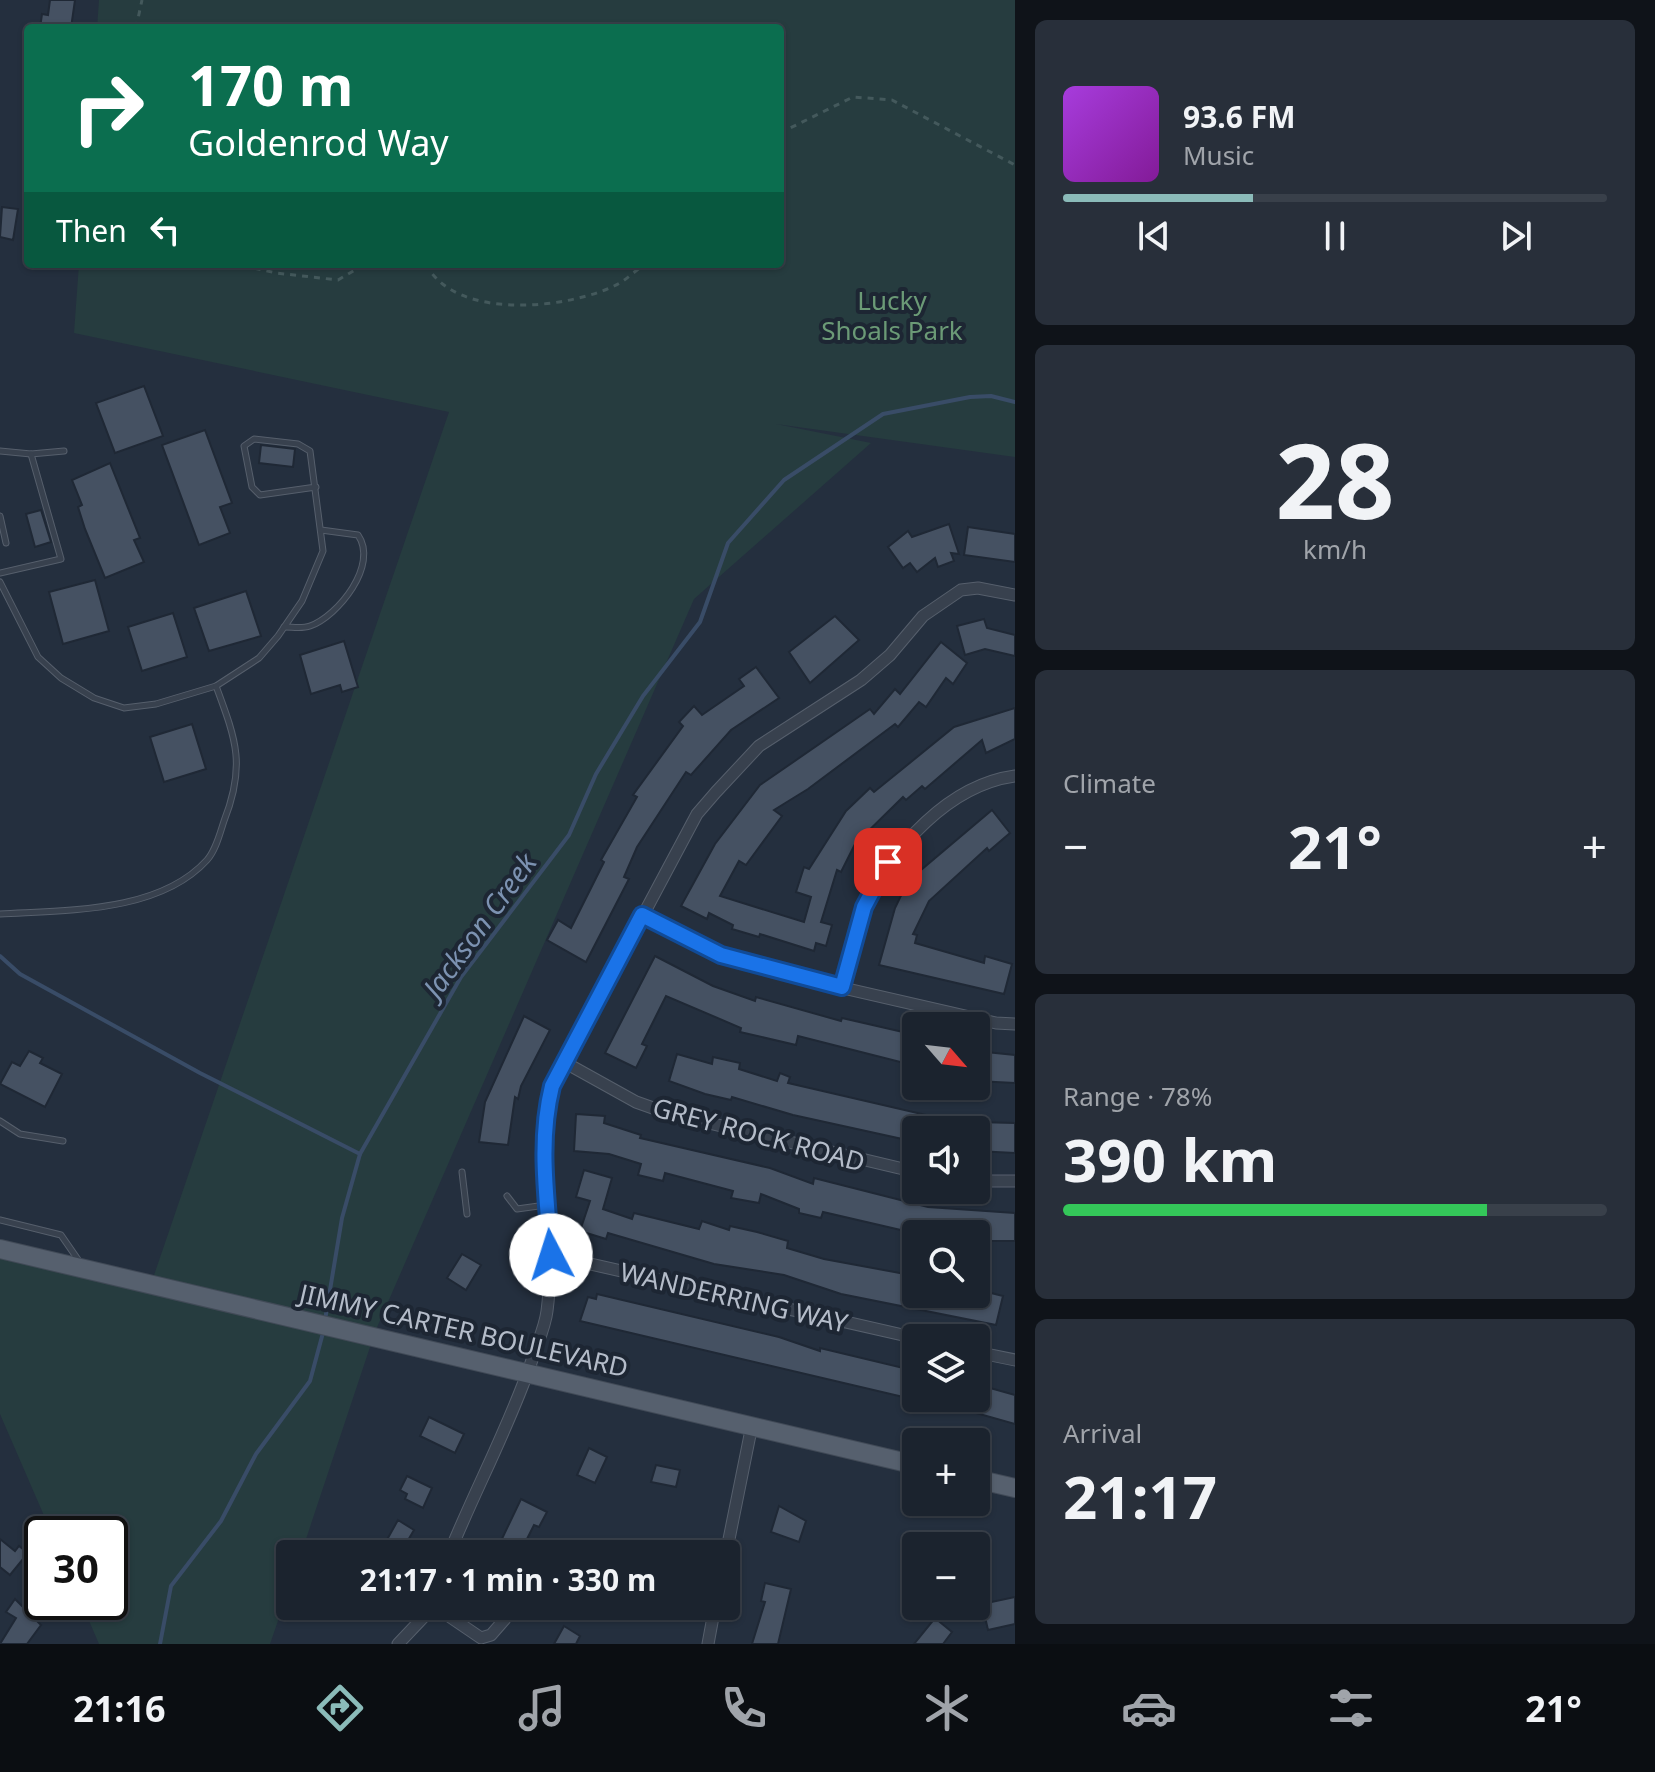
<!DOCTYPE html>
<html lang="en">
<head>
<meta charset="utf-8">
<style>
  body { margin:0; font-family:"Noto Sans",sans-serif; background:#282f3a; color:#f1f3f6; height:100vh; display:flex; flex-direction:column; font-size:30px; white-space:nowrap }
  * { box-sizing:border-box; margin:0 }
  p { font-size:26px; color:#a0a4aa }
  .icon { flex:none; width:44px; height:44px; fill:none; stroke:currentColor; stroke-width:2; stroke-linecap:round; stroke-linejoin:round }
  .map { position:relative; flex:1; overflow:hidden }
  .panel { display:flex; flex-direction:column; gap:20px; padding:20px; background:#0f1319; width:640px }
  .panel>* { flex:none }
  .top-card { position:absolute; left:24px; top:24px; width:760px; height:244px; border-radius:8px; box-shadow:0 2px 6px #0004,0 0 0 2px #39404a; background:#0b6e4f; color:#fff; overflow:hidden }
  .needle { width:52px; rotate:118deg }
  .fabs { position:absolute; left:902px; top:1012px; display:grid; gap:16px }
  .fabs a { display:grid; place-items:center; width:88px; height:88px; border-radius:8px; background:#1b232e; box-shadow:0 2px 6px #0004,0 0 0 2px #39404a; font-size:40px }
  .speed { position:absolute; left:24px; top:1516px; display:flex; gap:16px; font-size:40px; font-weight:700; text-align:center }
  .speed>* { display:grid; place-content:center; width:104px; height:104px; border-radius:50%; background:#1b232e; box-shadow:0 2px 6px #0004,0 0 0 2px #39404a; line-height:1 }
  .speed .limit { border:4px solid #111; border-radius:12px; background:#fff; color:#111 }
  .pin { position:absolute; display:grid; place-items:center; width:68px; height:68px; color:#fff; margin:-34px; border-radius:16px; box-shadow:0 4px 12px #0006 }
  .me { position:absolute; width:88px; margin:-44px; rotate:355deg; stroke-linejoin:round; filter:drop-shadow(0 0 6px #0008) }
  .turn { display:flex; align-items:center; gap:28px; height:168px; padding:0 32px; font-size:36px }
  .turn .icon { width:104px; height:104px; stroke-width:2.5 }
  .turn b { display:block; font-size:56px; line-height:68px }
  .then { display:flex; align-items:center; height:76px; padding:0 32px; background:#0003; gap:16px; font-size:30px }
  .big { font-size:60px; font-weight:700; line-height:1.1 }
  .panel .tile { flex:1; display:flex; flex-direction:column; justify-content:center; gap:12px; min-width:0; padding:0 28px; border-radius:12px; background:#282f3a }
  .panel .dial { align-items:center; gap:0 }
  .dial b { font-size:104px; line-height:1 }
  .song { display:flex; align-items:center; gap:24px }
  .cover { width:96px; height:96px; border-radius:12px; background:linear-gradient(135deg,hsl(280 70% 55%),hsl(290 70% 35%)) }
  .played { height:8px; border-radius:4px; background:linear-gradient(90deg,#8bbbb9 35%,#39404a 35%) }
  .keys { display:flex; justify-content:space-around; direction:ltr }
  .heat { display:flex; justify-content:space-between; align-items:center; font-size:44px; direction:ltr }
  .charge { height:12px; border-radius:6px; background:linear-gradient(90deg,#34c759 78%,#39404a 0) }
  .trip { position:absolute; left:276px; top:1540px; width:464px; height:80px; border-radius:8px; background:#1b232e; box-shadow:0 2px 6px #0004,0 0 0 2px #39404a; font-weight:700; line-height:80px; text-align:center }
  .tab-bar { display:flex; height:128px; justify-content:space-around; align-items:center; background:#0b0e12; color:#a0a4aa }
  .tab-bar .icon { width:56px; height:56px }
  .tab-bar .on { color:#8bbbb9 }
  .tab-bar b { font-size:36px; color:#f1f3f6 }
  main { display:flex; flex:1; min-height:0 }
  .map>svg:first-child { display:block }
  .green { fill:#263c3f }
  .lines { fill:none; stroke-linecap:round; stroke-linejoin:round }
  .stream { stroke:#394c67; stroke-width:4 }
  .building { fill:#455162; stroke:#1f2835; stroke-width:2 }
  .service-casing { stroke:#565f6c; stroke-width:7 }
  .minor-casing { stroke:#565f6c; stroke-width:13 }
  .primary-casing { stroke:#414a57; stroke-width:20 }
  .path { stroke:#44595c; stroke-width:3; stroke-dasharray:6 6; stroke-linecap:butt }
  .service { stroke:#38414e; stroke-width:5 }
  .minor { stroke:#38414e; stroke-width:11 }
  .primary { stroke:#56606e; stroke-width:18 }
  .route-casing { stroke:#114b97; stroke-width:20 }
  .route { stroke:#1a73e8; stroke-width:14 }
  .labels { text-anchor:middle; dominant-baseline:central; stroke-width:8; stroke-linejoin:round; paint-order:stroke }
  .park-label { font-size:26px; fill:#6b9a76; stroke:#1d2633 }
  .street-label { font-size:26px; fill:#b4bcc9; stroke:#1d2633 }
  .water-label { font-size:28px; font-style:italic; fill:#7c92b1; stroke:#1d2633 }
</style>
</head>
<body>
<main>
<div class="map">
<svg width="1015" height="1644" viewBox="0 0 1015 1644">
  <rect width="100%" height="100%" fill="#242f3e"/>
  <path class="green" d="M99 0H1015V457L776 424 871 443 694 599 375 1332 301 1554H290V1586L270 1644H99L81 1602H110V1534H52L0 1414V1245L151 1284 449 412 74 333 79 264H780V28H97Z"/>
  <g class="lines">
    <g class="stream">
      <path d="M0 956 20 974 200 1073 360 1154"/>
      <path d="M325 1320 342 1218 360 1154 461 977 569 835 596 774 643 696 700 622 728 543 784 480 883 414 970 397 991 396 1015 402"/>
      <path d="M160 1644 171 1586 221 1521 256 1454 310 1381 324 1329"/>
    </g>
  </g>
  <g class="building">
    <path d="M50 0H75L71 28H40L42 14 48 15Z"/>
    <path d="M2 207 18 209 13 240 0 237Z"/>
    <path d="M144 386 163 436 115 453 96 403Z"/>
    <path d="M205 430 232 503 220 507 230 533 199 545 162 445Z"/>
    <path d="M261 445 295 449 293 467 259 463Z"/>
    <path d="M110 463 140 538 134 540 144 562 105 578 85 529 78 507 82 505 72 480Z"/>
    <path d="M41 510 51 542 35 547 26 514Z"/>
    <path d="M949 524 959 554 951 553 954 561 938 567 935 558 917 572 910 563 903 568 888 547 908 531 912 537Z"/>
    <path d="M968 527 1015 534V562L964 555Z"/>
    <path d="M95 580 109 631 63 644 49 592Z"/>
    <path d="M246 591 261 636 209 651 194 608Z"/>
    <path d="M173 613 187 657 142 671 128 627Z"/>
    <path d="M835 616 859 640 810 683 789 652Z"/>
    <path d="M984 619 987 628 1015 635V656L985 649 965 655 957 626Z"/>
    <path d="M344 641 358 687 342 692 340 685 311 694 300 655Z"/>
    <path d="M941 642 967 663 953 684 946 678 926 707 919 702 898 727 895 724 808 789 774 810 782 816 746 865 739 861 720 896 804 922 811 897 796 892 804 867 809 869 846 811 870 788 874 792 954 727 1015 708V739L986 753 982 740 925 789 922 786 906 800 903 797 855 844 841 872 837 870 821 922 832 925 826 946 816 943 814 951 760 934 759 937 732 929 733 925 709 913 707 919 681 906 715 844 760 785 870 709 874 714 895 689 900 694Z"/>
    <path d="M756 667 779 698 731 730 691 775 686 772 637 847 624 877 629 879 586 962 547 940 558 920 571 928 604 862 601 860 637 797 633 795 683 726 679 722 694 706 702 715 744 686 739 679Z"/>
    <path d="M192 724 206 769 164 782 150 737Z"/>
    <path d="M992 810 1010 833 989 851 987 848 929 901 913 934 917 935 915 943 984 963 985 956 1012 964 1004 994 879 965 895 908 908 881Z"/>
    <path d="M655 956 713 986 755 1001 756 997 841 1021 842 1018 916 1035V1066L798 1036 796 1045 740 1032 741 1028 666 996 642 1044 647 1046 636 1068 605 1053Z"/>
    <path d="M524 1016 550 1030 521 1086 518 1099 515 1097 508 1145 479 1142 485 1102Z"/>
    <path d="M29 1051 43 1058 40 1063 62 1074 45 1107 0 1084 12 1062 20 1066Z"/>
    <path d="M976 1051 1015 1055V1083L976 1081Z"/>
    <path d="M677 1054 712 1064 713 1057 740 1063 739 1069 777 1081 780 1073 790 1077 788 1083 965 1124V1130H916V1142L793 1115 732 1097 731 1100 705 1094 669 1081Z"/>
    <path d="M576 1114 605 1116 604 1123 641 1135 640 1138 770 1168 813 1184 814 1178 928 1207 1015 1213V1241H976V1234H918L823 1212 821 1218 799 1213V1209L761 1194 759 1203 731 1198 733 1191 665 1173 663 1181 638 1175 641 1164 609 1154 574 1151Z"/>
    <path d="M976 1122 1015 1123V1153L976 1151Z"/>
    <path d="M584 1170 612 1178 603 1209 632 1219 634 1213 699 1229 702 1221 729 1230 730 1226 757 1232 788 1241 787 1248 824 1259 916 1276V1294H978L979 1290 1003 1296 996 1325 841 1294 784 1275 714 1264 608 1233 606 1239 580 1231 590 1201 576 1197Z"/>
    <path d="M462 1254 481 1265 466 1290 447 1278Z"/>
    <path d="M597 1294 779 1337 820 1351V1348L916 1371V1400L580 1321 588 1297 596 1299Z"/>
    <path d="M976 1384 1015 1395V1424L930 1400 976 1398Z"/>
    <path d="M429 1417 464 1434 455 1453 420 1436Z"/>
    <path d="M589 1448 607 1457 595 1483 577 1475Z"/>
    <path d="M656 1465 680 1470 676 1487 651 1482Z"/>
    <path d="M407 1476 432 1488 423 1508 405 1499 407 1494 400 1490Z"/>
    <path d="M521 1499 547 1512 539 1527 534 1525 520 1553 500 1543Z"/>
    <path d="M779 1506 806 1521 799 1542 771 1532Z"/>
    <path d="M398 1520 414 1530 400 1554H379Z"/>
    <path d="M0 1539 15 1551 19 1546 28 1553 10 1575 0 1567Z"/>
    <path d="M765 1583 791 1589 778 1644H752L765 1602 761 1601Z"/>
    <path d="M1015 1597V1624L988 1630 982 1604Z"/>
    <path d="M15 1599 41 1625 27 1644H0L16 1618 6 1612Z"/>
    <path d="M935 1618 952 1632 943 1644H914Z"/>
    <path d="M564 1626 580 1636 576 1644H554Z"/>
  </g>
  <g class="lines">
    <defs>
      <g id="service">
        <path d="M0 451 31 454 64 451"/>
        <path d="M0 516 6 543"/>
        <path d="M0 573 61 559 31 454"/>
        <path d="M0 582 38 657 61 678 94 698 124 708 156 704 216 686 259 658 278 636 302 601 323 551 310 451 298 444 254 439 244 446 252 487 260 495 316 487"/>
        <path d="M284 627C293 627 302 629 310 626 338 616 379 565 358 535L321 530"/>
        <path d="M0 914C66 910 159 913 207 860 216 850 220 833 224 821 246 765 236 740 216 686"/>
        <path d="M0 1121 20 1134 63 1141"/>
        <path d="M462 1172 467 1214"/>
        <path d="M507 1196 517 1209 546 1205"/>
        <path d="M0 1220 61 1235 79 1261"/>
      </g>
      <g id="minor">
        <path d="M642 915 721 955 782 974 996 1023 1015 1024"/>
        <path d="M842 987C849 960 854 929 866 904 893 847 949 785 1015 776"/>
        <path d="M564 1062 636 1102 667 1113 916 1172"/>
        <path d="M976 1181H1015"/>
        <path d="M551 1255 916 1338"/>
        <path d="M976 1352 1015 1360"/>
        <path d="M449 1554C475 1490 508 1429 531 1363 536 1346 545 1328 547 1311 557 1236 533 1160 552 1086L697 814 716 792 759 746 861 680 890 655 923 616 961 590 978 588 1015 595"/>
        <path d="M726 1554 752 1425"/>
        <path d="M434 1606 481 1638 491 1635 505 1619 500 1606"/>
        <path d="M398 1644 434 1606"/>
        <path d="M708 1644 715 1606"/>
      </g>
      <g id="primary">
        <path d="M0 1249 916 1465"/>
        <path d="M976 1479 1015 1488"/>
      </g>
    </defs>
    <use href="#service" class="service-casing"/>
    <use href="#minor" class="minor-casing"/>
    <use href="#primary" class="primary-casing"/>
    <g class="path">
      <path d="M136 28 142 0"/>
      <path d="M780 133 853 97 892 100 1015 165"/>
      <path d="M195 264 245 266 276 273 338 280 365 264"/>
      <path d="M426 264C455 321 566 309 614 286 625 281 635 271 645 264"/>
    </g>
    <use href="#service" class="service"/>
    <use href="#minor" class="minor"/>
    <use href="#primary" class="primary"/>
  </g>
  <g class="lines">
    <defs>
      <path id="route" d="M551 1255C547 1198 538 1142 552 1086L642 915 721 955 842 987 864 907 888 862"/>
    </defs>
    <use href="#route" class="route-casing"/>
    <use href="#route" class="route"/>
  </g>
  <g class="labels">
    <g class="park-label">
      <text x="892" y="300">Lucky<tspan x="892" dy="30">Shoals Park</tspan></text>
    </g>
    <g class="street-label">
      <text transform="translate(759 1134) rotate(15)">GREY ROCK ROAD</text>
      <text transform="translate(734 1297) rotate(13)">WANDERRING WAY</text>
      <text transform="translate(464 1330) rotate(13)">JIMMY CARTER BOULEVARD</text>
    </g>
    <g class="water-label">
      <text transform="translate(479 925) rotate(-54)">Jackson Creek</text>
    </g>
  </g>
</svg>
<div class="fabs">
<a><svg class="needle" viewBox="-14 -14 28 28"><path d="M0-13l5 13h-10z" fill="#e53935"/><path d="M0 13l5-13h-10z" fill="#a0a4aa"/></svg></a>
<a><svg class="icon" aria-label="sound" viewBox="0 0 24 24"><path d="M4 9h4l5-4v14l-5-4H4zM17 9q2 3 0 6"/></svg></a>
<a><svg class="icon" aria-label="search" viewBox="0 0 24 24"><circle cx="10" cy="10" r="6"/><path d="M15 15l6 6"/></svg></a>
<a><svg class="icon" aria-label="layers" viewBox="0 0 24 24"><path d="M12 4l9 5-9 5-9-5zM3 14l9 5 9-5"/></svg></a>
<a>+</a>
<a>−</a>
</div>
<div class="speed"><div class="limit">30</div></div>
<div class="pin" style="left:888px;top:862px;background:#d93025"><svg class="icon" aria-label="arrive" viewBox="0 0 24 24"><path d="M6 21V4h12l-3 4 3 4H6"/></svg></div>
<svg class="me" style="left:551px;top:1255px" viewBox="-20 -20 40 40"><circle r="19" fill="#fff"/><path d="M0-13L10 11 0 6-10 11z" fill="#1a73e8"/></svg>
<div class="trip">21:17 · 1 min · 330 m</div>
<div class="top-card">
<div class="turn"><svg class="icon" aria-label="right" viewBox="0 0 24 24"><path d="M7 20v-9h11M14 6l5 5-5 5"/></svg><div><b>170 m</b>Goldenrod Way</div></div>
<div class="then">Then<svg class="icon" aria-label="left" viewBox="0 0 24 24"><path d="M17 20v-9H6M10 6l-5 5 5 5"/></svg></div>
</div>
</div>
<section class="panel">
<div class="tile">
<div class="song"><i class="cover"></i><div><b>93.6 FM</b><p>Music</p></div></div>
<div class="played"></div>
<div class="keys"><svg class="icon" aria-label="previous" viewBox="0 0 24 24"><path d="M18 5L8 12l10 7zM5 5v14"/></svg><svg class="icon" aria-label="pause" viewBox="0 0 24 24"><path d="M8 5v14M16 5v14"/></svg><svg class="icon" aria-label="next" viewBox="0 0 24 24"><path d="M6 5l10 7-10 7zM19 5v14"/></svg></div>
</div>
<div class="tile dial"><b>28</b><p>km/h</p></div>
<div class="tile"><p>Climate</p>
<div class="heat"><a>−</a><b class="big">21°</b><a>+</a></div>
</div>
<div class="tile"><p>Range · 78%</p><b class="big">390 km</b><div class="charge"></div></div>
<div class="tile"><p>Arrival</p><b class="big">21:17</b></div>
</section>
</main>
<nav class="tab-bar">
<b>21:16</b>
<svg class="icon on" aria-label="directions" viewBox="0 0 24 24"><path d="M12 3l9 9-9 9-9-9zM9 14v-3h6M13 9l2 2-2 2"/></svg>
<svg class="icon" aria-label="music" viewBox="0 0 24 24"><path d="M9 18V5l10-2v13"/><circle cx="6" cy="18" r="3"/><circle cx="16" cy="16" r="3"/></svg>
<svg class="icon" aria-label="phone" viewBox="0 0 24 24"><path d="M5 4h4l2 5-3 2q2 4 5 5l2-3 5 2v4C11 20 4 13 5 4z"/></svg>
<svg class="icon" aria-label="climate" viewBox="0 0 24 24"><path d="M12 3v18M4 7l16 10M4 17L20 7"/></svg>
<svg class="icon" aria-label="car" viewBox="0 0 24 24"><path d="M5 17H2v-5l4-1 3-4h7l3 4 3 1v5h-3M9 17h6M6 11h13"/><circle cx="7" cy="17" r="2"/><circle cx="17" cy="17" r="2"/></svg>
<svg class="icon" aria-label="filters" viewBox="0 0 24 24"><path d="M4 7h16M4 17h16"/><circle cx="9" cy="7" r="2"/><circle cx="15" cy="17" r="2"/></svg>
<b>21°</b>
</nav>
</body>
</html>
